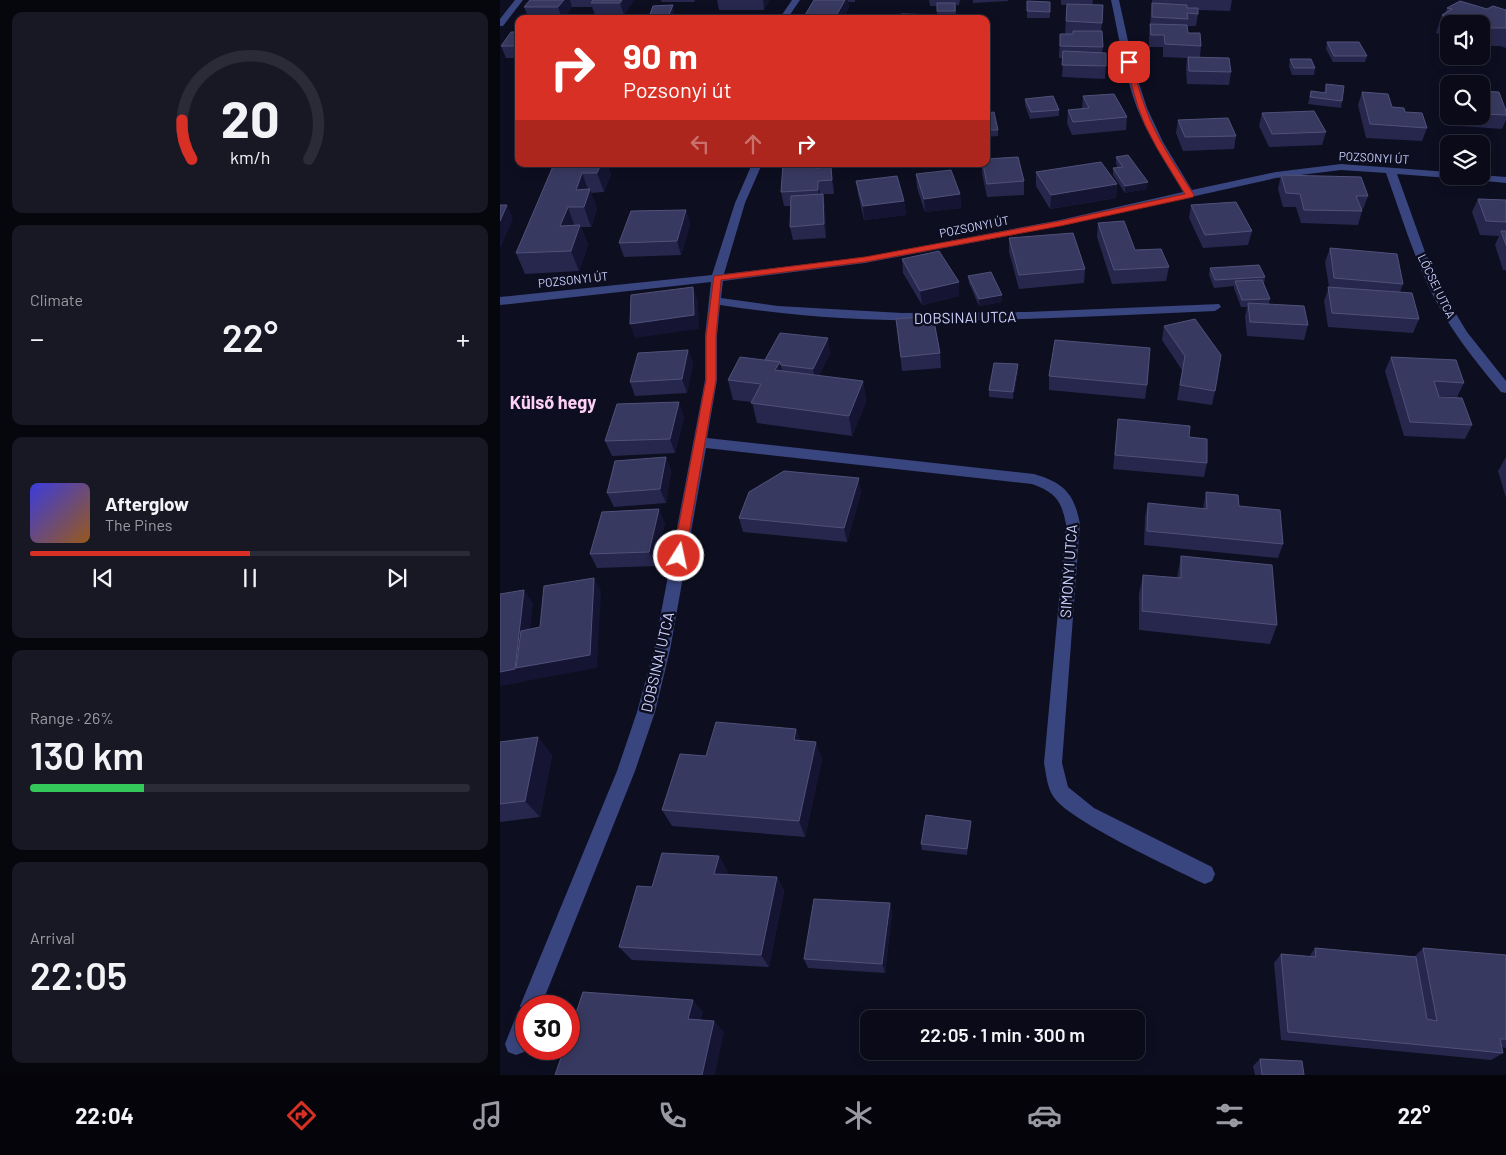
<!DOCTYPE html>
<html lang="en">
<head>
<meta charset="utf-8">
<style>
  body { margin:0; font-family:Barlow,sans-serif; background:#181825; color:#f1f3f6; height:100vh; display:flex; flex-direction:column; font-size:19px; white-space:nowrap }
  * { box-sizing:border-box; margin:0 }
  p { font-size:16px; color:#999aa2 }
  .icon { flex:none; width:28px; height:28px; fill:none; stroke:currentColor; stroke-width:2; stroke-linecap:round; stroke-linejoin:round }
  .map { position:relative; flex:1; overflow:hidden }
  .sheet { display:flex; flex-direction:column; gap:12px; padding:12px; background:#06060d; width:500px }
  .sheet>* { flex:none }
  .guide { position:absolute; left:15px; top:15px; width:475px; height:152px; border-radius:10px; box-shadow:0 2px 12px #0003,0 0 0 1px #2a2b37; background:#d93025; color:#fff; overflow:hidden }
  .buttons { position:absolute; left:940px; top:15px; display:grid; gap:10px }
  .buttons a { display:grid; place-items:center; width:50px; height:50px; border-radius:10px; background:#0a0a18; box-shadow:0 2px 12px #0003,0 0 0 1px #2a2b37; font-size:25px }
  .speed { position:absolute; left:15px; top:995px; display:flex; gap:10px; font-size:25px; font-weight:700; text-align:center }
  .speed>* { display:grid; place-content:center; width:65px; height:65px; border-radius:50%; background:#0a0a18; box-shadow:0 2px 12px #0003,0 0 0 1px #2a2b37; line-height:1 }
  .speed .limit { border:8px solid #d22; background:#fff; color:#111 }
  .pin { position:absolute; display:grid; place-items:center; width:42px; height:42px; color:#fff; margin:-21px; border-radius:10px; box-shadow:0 2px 8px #0006 }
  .me { position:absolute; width:55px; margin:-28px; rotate:10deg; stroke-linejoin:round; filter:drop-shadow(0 0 4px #0008) }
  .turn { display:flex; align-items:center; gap:18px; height:105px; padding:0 25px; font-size:22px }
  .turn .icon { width:65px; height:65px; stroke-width:2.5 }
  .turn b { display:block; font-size:35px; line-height:42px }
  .lanes { display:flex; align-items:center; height:48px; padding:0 25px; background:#0003; justify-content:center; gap:25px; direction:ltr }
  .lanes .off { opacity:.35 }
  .big { font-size:38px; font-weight:600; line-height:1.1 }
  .sheet .tile { flex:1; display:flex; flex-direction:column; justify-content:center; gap:8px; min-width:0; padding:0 18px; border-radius:10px; background:#181825 }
  .sheet .dial { align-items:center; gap:0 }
  .dial svg { height:130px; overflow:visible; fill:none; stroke:#2a2b37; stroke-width:7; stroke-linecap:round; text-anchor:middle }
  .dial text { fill:#f1f3f6; stroke:none }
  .song { display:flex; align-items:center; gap:15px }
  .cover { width:60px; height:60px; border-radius:8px; background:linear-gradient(135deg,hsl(240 70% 55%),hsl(30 70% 35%)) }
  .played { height:5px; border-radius:2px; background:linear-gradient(90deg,#d93025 50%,#2a2b37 50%) }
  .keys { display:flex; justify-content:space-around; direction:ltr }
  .heat { display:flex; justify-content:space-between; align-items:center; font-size:28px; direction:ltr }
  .charge { height:8px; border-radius:4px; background:linear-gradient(90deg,#34c759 26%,#2a2b37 0) }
  .trip { position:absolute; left:360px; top:1010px; width:285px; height:50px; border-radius:10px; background:#0a0a18; box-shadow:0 2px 12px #0003,0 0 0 1px #2a2b37; font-weight:600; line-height:50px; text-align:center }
  .tabs { display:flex; height:80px; justify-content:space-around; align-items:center; background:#04040a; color:#999aa2 }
  .tabs .icon { width:35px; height:35px }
  .tabs .on { color:#d93025 }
  .tabs b { font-size:22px; color:#f1f3f6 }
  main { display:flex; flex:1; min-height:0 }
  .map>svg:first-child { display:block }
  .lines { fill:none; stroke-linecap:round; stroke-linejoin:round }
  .minor { fill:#39457e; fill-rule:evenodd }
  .wall { fill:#27274d }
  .shaded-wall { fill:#151533 }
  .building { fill:#383960; stroke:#505179 }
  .route { fill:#d93025; stroke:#8d1f18 }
  .labels { text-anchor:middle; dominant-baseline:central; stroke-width:5; stroke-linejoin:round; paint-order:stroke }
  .far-street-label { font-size:12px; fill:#cdd2fe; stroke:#0d0e20 }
  .street-label { font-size:15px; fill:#cdd2fe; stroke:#0d0e20 }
  .quarter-label { font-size:18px; font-weight:bold; fill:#fecff7; stroke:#0d0e20 }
</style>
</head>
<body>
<main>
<section class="sheet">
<div class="tile dial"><svg viewBox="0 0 100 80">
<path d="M14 69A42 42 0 1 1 86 69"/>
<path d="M14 69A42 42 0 0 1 8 45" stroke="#d93025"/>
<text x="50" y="56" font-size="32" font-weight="700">20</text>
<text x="50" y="72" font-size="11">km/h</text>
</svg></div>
<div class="tile"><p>Climate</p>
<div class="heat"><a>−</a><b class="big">22°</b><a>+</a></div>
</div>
<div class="tile">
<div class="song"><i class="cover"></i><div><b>Afterglow</b><p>The Pines</p></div></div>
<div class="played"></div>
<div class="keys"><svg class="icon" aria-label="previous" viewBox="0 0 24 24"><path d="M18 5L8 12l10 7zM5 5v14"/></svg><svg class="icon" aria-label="pause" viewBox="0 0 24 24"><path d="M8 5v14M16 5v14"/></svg><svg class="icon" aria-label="next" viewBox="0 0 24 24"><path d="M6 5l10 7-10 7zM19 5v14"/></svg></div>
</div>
<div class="tile"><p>Range · 26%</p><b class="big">130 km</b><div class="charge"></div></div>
<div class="tile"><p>Arrival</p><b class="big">22:05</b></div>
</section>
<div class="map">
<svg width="1006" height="1075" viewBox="0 0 1006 1075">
  <rect width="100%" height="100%" fill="#0d0e20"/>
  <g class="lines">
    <g class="minor">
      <path d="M15 0H23L3 26H0V19Z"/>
      <path d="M292 0H300L287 19H279Z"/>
      <path d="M611 0H619L634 68 647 108 663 142 692 190 776 172 841 164 949 172V176H953L949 178 897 174 925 252 947 299 967 332 1006 381V393L1001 392C980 367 959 341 942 312 917 269 903 220 886 173L841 170 776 178 560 226 365 263 223 281 221 298 278 306 402 313 527 312 719 304 721 307 715 311C590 316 465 325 341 318 300 316 260 311 220 305L217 336V380L207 438 534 474C564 483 574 493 580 524L562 763 568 787 594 808 712 867 715 874 712 881 705 884 698 881C669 866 567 820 553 796 547 787 546 773 544 763L566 524C561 500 556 493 532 484L206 448 170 650 155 712 135 771 41 1006H26V1045L24 1052 16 1055 8 1052 5 1044 18 1011 22 1010 20 1006 117 771 137 712 154 650 205 380V336L211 282 0 305V297L212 275 235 203 252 164H262L245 203 224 274 365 257 560 220 683 192C667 165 649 138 637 108 624 73 619 36 611 0Z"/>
      <path d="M981 175 1006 177V183L964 179 959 176H981Z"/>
    </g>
  </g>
  <g class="wall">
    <path d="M30 0H134L124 15H95L92 7H72L63 19H29L24 7Z"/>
    <path d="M161 0H195L194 2H162Z"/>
    <path d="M217 0H269L264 10H219Z"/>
    <path d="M314 0H355V2H348L349 7 343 19H305V15Z"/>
    <path d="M429 0H460L459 5H456V17H446V19L437 15V6H430Z"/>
    <path d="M473 0H508V1L473 3Z"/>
    <path d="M561 0H593L592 5 602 23 601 31 603 47 602 53 606 66 605 79 562 77 563 58H559L560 34H565L567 5H561Z"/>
    <path d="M652 0H732L730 11 698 10V14L696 26H687L688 33 701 46 700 57 731 72 729 85 687 84 686 69 687 58 663 57V47H649V36Z"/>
    <path d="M527 1 550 12V18H527Z"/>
    <path d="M947 8 1006 10V48L1000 46H981V24H949V37L936 33 942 15 945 13Z"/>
    <path d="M174 12 171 19H149V17Z"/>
    <path d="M19 32V58H6L1 46Z"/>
    <path d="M827 42 867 56 865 62H833L826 49Z"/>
    <path d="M790 59 815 68 814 75H792L789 66Z"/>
    <path d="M826 84 842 101 841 108 808 104 811 91 824 93Z"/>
    <path d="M981 91 1006 111V120L1002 129 960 126 957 116H981Z"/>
    <path d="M862 92 892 107 905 112 927 128 922 141 866 138 858 105Z"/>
    <path d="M583 96 627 117 626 130 572 135 567 123 568 110 582 109Z"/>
    <path d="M525 99 559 110V116L530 119 525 105Z"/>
    <path d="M486 113 498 130V136L486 137Z"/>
    <path d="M762 113 826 132 822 145 769 147 759 126Z"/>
    <path d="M678 120 736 136 734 149 683 151 676 133Z"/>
    <path d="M616 157 647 189 625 193 613 175V168H618L616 164Z"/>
    <path d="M54 164 111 174 104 192 91 193 97 209 91 227H81L88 245 79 271 25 274 16 253Z"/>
    <path d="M283 164H316L317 168 333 181 334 194H323L325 208 326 238 293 240 290 227V206H284L281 192Z"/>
    <path d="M482 164H486L524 181V195L487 197 482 173Z"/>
    <path d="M536 172 617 184 616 198 550 209 536 186Z"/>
    <path d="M416 174 460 194 461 208 425 212 417 188Z"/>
    <path d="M781 175 868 196 863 209H862V211L858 225 801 223 796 207H783L778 189Z"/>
    <path d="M356 181 404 201 406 215 364 220 358 194Z"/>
    <path d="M978 199 1006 200V270H1003L995 245 999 236 980 235 972 212Z"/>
    <path d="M691 205 752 231 748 245 703 248 689 218Z"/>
    <path d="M186 210 190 224 181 255 124 257 119 243Z"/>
    <path d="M598 223 635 250 669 267 666 281 612 284 597 237Z"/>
    <path d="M509 238 585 269 584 283 519 289 509 252Z"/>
    <path d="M830 248 903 284 900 292 919 319 913 333 828 327 824 301 829 287 825 262Z"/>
    <path d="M402 259 459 282V296L422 305 403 273Z"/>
    <path d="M710 268 765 277 764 284 770 299 769 304 808 325 804 340 747 336 745 317 747 307H741L734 288V286L714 288 709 275Z"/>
    <path d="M468 276 502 302 479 306 469 283Z"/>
    <path d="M396 319 440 353 441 368 402 371Z"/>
    <path d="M664 326 715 391 712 405 677 400 682 370 662 340Z"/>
    <path d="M188 350 193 364 187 393 135 396 130 382Z"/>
    <path d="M330 353 319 376 363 381 366 402 352 436 257 423 252 402 233 400 228 380 265 360Z"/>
    <path d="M891 357 964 383 957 397 939 396 972 425 965 439 904 436 885 371Z"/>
    <path d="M518 372 513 399 489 397V390Z"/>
    <path d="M549 376 647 385 645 399 549 390Z"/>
    <path d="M184 416 175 453 112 456 105 441Z"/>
    <path d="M618 419 689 437 707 463 704 477 613 469Z"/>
    <path d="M166 457 171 471 166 503 114 507 107 493Z"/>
    <path d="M1006 457V498L998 471Z"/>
    <path d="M361 492 347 542 243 532 239 518Z"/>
    <path d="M706 492 739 506 783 544 778 558 644 545 645 517 648 503 703 509Z"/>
    <path d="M165 523 155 566 97 568 90 554Z"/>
    <path d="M681 556 777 625 770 644 639 630V594L643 575 677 578Z"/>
    <path d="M296 729 300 740 322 759 305 837 172 826 162 810 206 756Z"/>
    <path d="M0 742 52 755 40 817 0 822Z"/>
    <path d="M471 826 467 855 422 850 421 844Z"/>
    <path d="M219 856 227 871V874L277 877 284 891 269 967 132 960 119 947 152 887Z"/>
    <path d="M390 903 392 913 385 973 308 968 304 959Z"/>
    <path d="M815 948 914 957 923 948 1006 955V1048L1002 1047 1003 1053 991 1060 781 1040 774 963 781 954 809 957Z"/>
    <path d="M760 1059 804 1075H755L753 1066Z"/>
  </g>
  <g class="shaded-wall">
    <path d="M64 0H70L72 7 62 19 58 7Z"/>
    <path d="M122 0H134L124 15 120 3Z"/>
    <path d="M263 0H269L264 10Z"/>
    <path d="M345 0H348L349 7 343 19H336V16Z"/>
    <path d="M173 5 174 12 171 19H168V17Z"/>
    <path d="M101 164H107L111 174 104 192 97 173Z"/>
    <path d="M331 167 333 181 334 194 332 180Z"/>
    <path d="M82 173 89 192 90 189 97 209 91 227 84 207 76 190Z"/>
    <path d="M318 181 320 194V204L318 190Z"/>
    <path d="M648 182 647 189 625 193V186Z"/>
    <path d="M617 184 616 198 550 209 551 195Z"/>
    <path d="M323 194 325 208 326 238 324 224Z"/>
    <path d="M460 194 461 208 425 212 424 199Z"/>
    <path d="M404 201 406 215 364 220 363 206Z"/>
    <path d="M7 205 13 219 0 249V221Z"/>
    <path d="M68 207 75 227 60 226Z"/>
    <path d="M186 210 190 224 181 255 177 241Z"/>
    <path d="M80 225 88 245 79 271 71 251Z"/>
    <path d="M459 282V296L422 305 420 291Z"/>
    <path d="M193 287 198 301 199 329 135 338 130 324Z"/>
    <path d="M502 295V302L479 306V299Z"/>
    <path d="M328 338 330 353 316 383 313 369Z"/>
    <path d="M188 350 193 364 187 393 182 379Z"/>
    <path d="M280 362 285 382 275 370Z"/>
    <path d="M518 364V372L513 399V392Z"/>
    <path d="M363 381 366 402 352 436 349 416Z"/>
    <path d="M179 402 184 416 175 453 170 439Z"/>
    <path d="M166 457 171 471 166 503 160 489Z"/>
    <path d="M359 478 361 492 347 542 344 528Z"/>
    <path d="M159 509 165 523 155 566 149 552Z"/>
    <path d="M94 578 101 591 97 668 26 681 24 680V682L0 686V672L24 590 33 603 26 667Z"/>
    <path d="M296 729 302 746 294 740Z"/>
    <path d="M38 737 52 755 40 817 25 801Z"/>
    <path d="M316 742 322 759 305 837 299 821Z"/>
    <path d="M471 821V826L467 855V849Z"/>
    <path d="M219 856 227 871 224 888 214 874Z"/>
    <path d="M277 877 284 891 269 967 261 955Z"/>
    <path d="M390 903 392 913 385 973 382 964Z"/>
    <path d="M193 1000 203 1012 199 1031 188 1019Z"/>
    <path d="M214 1021 224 1032 215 1075H202Z"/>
  </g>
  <g class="building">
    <path d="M30 0H64L58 7H24Z"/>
    <path d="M93 0H122L120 3H91Z"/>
    <path d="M314 0H345L336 16 305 15Z"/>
    <path d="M527 1 550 2V12L527 11Z"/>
    <path d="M960 1 987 9 993 6 1006 10V28H981V24H969L942 15 952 9 947 8Z"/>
    <rect x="437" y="3" width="18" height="8"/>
    <path d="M652 3 687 5V8H698V14L687 13 688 19 652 17Z"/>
    <path d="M567 4 603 5 602 23 566 21Z"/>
    <path d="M173 5 168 17H149L153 6Z"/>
    <path d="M401 14 446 15V19H400Z"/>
    <path d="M214 16 239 19H212Z"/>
    <path d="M349 17 386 18 348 19Z"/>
    <path d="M650 24 687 25 688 33H700L701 46 665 44 664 35H651Z"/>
    <path d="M573 31H602L603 47 560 46V34H573Z"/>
    <path d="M11 32H19V46H1Z"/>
    <path d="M827 42H859L867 56H834Z"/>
    <path d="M563 51 606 53V66L562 65Z"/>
    <path d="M688 57 729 58 731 72 689 71Z"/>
    <path d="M790 59H811L815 68H794Z"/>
    <path d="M826 84 844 86 842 101 810 97 811 91 826 93Z"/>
    <path d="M981 91 999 92 1006 111V115L981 114Z"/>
    <path d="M862 92 888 94 892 107 904 108 905 112 922 113 927 128 870 124Z"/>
    <path d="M614 94 627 117 573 122 568 110 589 108 583 96Z"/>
    <path d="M553 96 559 110 531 112 525 99Z"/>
    <path d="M814 111 826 132 772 134 762 113Z"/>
    <path d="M494 112 498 130H486V113Z"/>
    <path d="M728 118 736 136 685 137 678 120Z"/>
    <path d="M628 155 648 182 625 186 613 168 623 167 616 157Z"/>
    <path d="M518 157 524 181 487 184 483 164H486V159Z"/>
    <path d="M601 162 617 184 551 195 536 172Z"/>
    <path d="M54 164H101L97 173H82L76 190 90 189 84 207H68L60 226 80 225 71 251 16 253Z"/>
    <path d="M283 164H315V168L331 167 332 180 318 181V190L281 192Z"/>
    <path d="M451 170 460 194 424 199 416 174Z"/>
    <path d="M781 175 861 177 868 196H856L862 211 804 210 800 194 786 193Z"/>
    <path d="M397 176 404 201 363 206 356 181Z"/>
    <path d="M323 194 324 224 290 227 291 196Z"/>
    <path d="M978 199 1006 200V222L986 221Z"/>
    <path d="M736 202 752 231 705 235 691 205Z"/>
    <path d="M0 205H7L0 221Z"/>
    <path d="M186 210 177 241 119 243 131 211Z"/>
    <path d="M624 221 635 250 661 249 669 267 614 270 598 223Z"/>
    <path d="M1001 231H1006V245Z"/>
    <path d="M573 233 585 269 519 275 509 238Z"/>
    <path d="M830 248 897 254 903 284 834 278Z"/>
    <path d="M439 251 459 282 420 291 402 259Z"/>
    <path d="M759 265 765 277 715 280 710 268Z"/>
    <path d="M491 272 502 295 479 299 468 276Z"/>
    <path d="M762 280 770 299 742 300 735 281Z"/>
    <path d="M193 287 194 315 130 324 131 295Z"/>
    <path d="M828 287 912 293 919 319 832 313Z"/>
    <path d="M748 303 804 306 808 325 750 322Z"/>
    <path d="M433 316 440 353 401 357 396 319Z"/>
    <path d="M695 319 721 355 715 391 680 385 685 356 664 326Z"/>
    <path d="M280 333 328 338 313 369 281 365 280 362 265 360Z"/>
    <path d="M555 340 650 348 647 385 549 376Z"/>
    <path d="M188 350 182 379 130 382 138 353Z"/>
    <path d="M240 357 280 362 275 370 363 381 349 416 251 403 261 384 228 380Z"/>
    <path d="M891 357 956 360 964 383 934 381 939 397 962 398 972 425 910 422Z"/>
    <path d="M494 363 518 364 513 392 489 390Z"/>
    <path d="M179 402 170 439 105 441 117 404Z"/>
    <path d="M618 419 690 426 689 437 707 439V463L615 455Z"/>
    <path d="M166 457 160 489 107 493 115 461Z"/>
    <path d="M284 471 359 478 344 528 239 518 249 492Z"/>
    <path d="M706 492 738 495 739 506 780 510 783 544 647 531 648 503 707 509Z"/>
    <path d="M159 509 149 552 90 554 102 512Z"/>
    <path d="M681 556 772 565 777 625 642 611 643 575 681 578Z"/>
    <path d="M94 578 90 655 16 668 21 631 40 627 44 586Z"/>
    <path d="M24 590 15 669 0 672V594Z"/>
    <path d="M216 722 296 729 294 740 316 742 299 821 162 810 180 754 206 756Z"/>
    <path d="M38 737 25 801 0 804V742Z"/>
    <path d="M426 815 471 821 467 849 421 844Z"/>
    <path d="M162 853 219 856 214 874 277 877 261 955 119 947 137 886 152 887Z"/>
    <path d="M314 899 390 903 382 964 304 959Z"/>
    <path d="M815 948 916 957 927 1019 937 1021 923 948 1006 955V1039H1000L1003 1053 788 1032 781 954 816 957Z"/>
    <path d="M83 992 193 1000 188 1019 214 1021 202 1075H55L64 1049H69V1034Z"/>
    <path d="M760 1059 802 1061 804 1075H762Z"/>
  </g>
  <path class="route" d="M629 60 632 62C636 77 639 92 645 107 656 138 676 167 694 195L693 197 560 226 365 262 221 280 216 336V380L185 556 179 560 175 559 173 556 206 380V336L214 276 365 257 560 221 685 194 657 148 645 125 638 107 625 62Z"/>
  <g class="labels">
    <g class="far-street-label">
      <text transform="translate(874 157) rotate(3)">POZSONYI ÚT</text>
      <text transform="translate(474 226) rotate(-11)">POZSONYI ÚT</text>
      <text transform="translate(73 279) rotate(-6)">POZSONYI ÚT</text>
      <text transform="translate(937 286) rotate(64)">LŐCSEI UTCA</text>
    </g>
    <g class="street-label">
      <text transform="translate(465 317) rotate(-1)">DOBSINAI UTCA</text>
      <text transform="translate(568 571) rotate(-86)">SIMONYI UTCA</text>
      <text transform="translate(157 662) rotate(-77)">DOBSINAI UTCA</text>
    </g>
    <g class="quarter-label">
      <text x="53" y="402">Külső hegy</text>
    </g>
  </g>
</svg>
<div class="buttons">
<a><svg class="icon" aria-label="sound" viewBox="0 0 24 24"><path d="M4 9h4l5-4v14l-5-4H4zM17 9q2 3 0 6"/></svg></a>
<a><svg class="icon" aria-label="search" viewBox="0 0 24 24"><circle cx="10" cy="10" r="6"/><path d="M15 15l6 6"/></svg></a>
<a><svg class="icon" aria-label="layers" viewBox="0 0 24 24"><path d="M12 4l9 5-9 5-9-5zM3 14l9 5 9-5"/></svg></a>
</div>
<div class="speed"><div class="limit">30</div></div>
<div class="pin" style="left:629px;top:62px;background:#d93025"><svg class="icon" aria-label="arrive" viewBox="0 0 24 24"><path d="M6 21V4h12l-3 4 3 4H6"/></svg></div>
<svg class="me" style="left:179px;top:556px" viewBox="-20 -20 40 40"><circle r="17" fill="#d93025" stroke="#fff" stroke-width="3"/><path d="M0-11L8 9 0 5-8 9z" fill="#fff"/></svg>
<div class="trip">22:05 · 1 min · 300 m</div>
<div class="guide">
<div class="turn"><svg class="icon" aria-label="right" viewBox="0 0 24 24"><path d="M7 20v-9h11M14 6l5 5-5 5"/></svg><div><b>90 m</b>Pozsonyi út</div></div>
<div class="lanes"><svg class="icon off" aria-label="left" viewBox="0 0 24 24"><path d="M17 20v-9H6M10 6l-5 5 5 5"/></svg><svg class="icon off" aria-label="ahead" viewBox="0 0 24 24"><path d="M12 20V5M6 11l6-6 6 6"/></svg><svg class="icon" aria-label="right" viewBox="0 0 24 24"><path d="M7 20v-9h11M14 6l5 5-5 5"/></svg></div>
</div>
</div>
</main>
<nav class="tabs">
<b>22:04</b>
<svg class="icon on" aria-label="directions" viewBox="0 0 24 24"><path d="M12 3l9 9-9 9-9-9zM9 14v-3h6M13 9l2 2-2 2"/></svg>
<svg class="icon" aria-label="music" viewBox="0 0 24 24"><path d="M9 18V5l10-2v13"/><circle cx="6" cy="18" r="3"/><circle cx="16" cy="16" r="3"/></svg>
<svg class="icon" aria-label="phone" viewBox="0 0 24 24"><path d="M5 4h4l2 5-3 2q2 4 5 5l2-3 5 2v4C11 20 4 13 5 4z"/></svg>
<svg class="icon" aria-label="climate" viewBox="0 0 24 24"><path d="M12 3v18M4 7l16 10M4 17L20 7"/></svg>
<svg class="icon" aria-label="car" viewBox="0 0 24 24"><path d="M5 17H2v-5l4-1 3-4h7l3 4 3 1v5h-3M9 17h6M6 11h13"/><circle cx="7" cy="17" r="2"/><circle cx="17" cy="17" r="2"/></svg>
<svg class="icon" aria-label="filters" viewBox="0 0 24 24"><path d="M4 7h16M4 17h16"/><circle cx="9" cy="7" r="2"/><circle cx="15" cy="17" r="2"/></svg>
<b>22°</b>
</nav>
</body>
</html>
